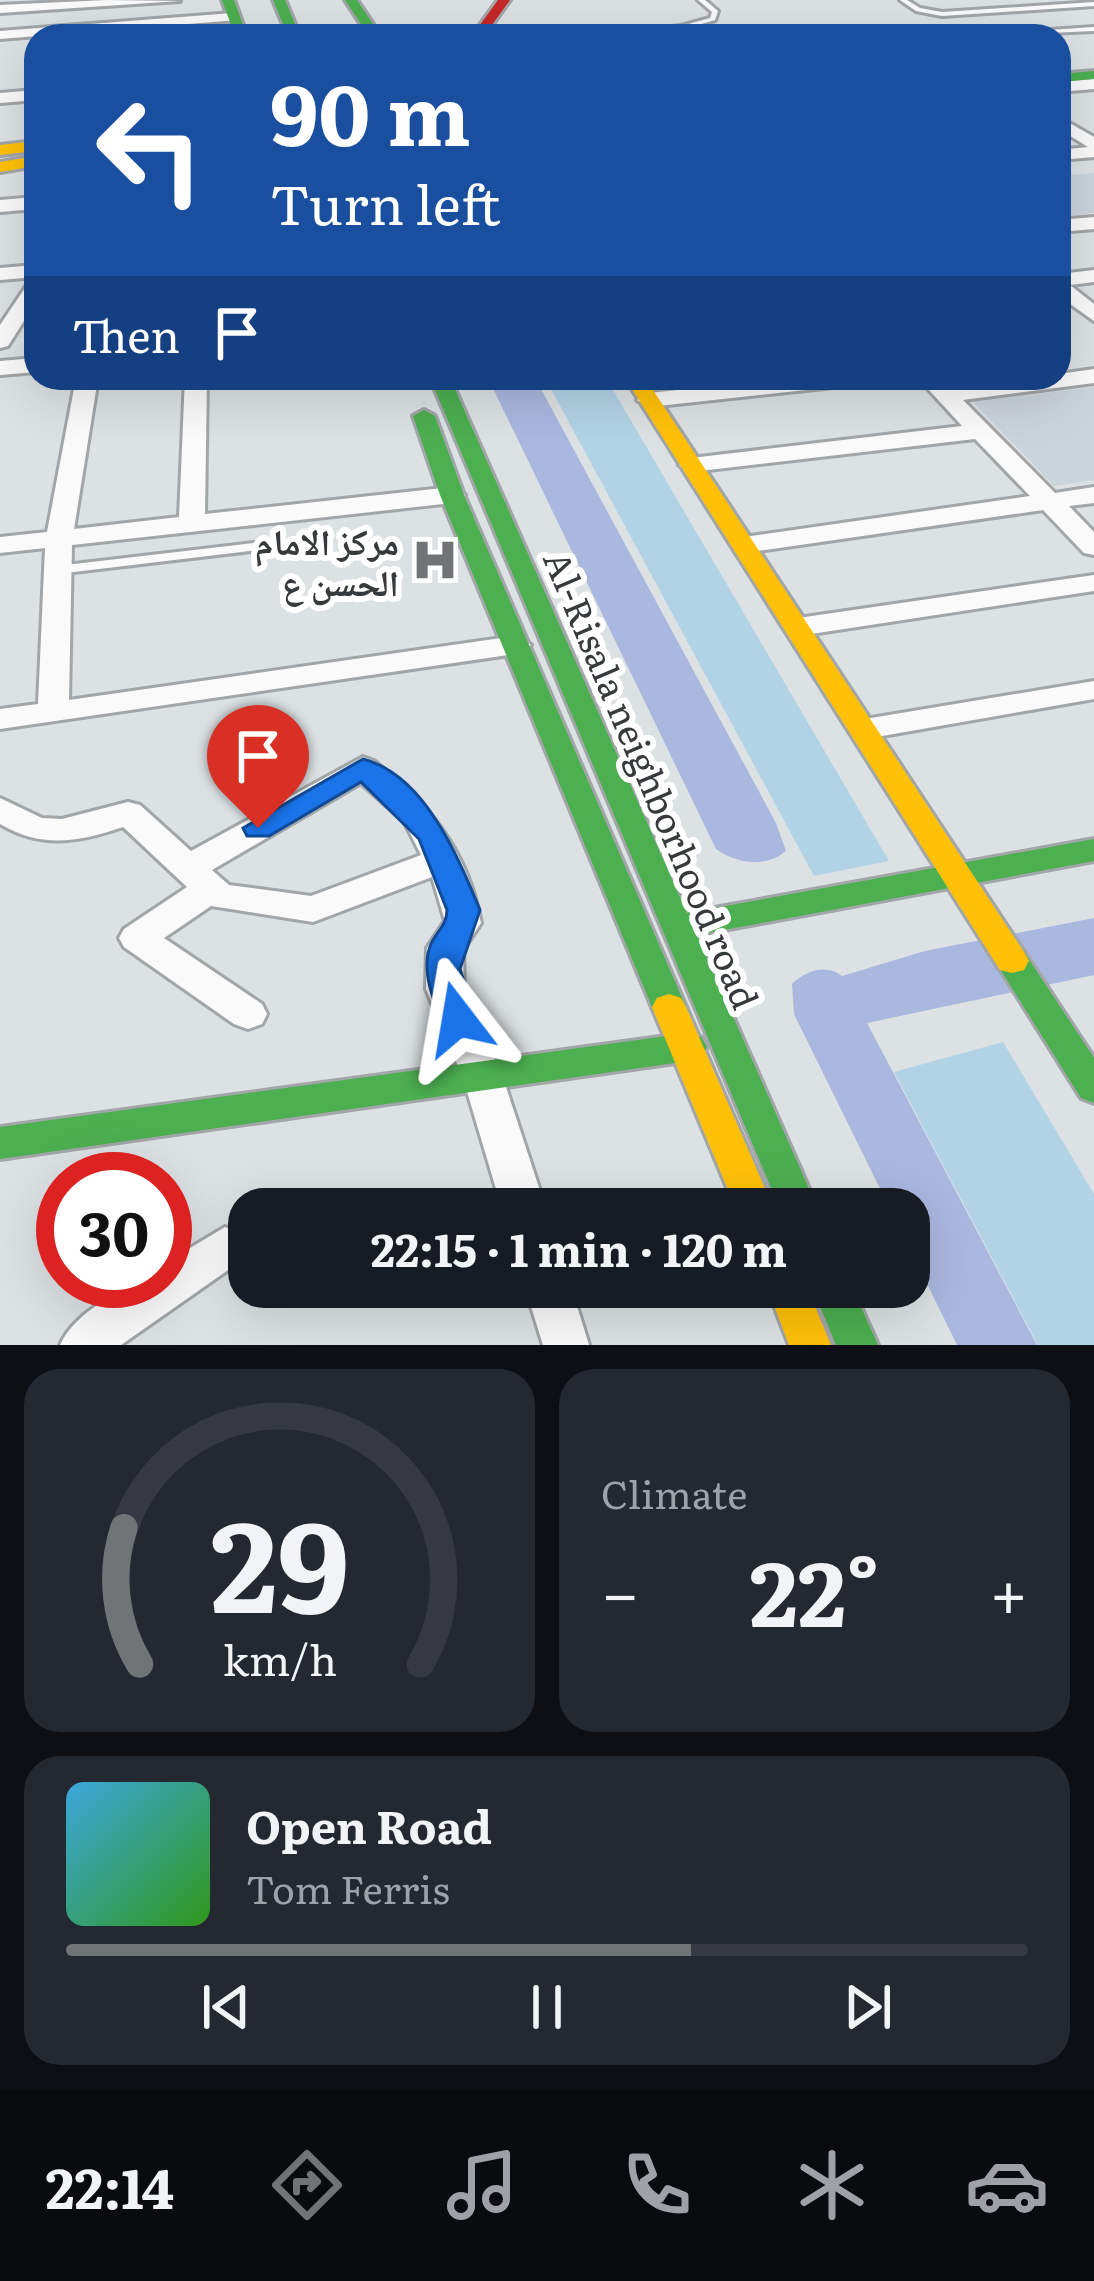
<!DOCTYPE html>
<html lang="en">
<head>
<meta charset="utf-8">
<style>
  body { margin:0; font-family:Literata,"Noto Naskh Arabic",serif; background:#242831; color:#f1f3f6; height:100vh; display:flex; flex-direction:column; font-size:45px; white-space:nowrap }
  * { box-sizing:border-box; margin:0 }
  p { font-size:39px; color:#9ea1a6 }
  .icon { flex:none; width:66px; height:66px; fill:none; stroke:currentColor; stroke-width:2; stroke-linecap:round; stroke-linejoin:round }
  .map { position:relative; height:1345px; overflow:hidden }
  .side { display:flex; flex-direction:column; gap:24px; padding:24px; background:#0d0f14; flex:1 }
  .side>* { flex:none }
  .top-card { position:absolute; left:24px; top:24px; width:1047px; height:366px; border-radius:36px; box-shadow:0 12px 48px #0002; background:#1a4fa0; color:#fff; overflow:hidden }
  .speed { position:absolute; left:36px; top:1152px; display:flex; gap:24px; font-size:60px; font-weight:700; text-align:center }
  .speed>* { display:grid; place-content:center; width:156px; height:156px; border-radius:50%; background:#171b24; box-shadow:0 12px 48px #0002; line-height:1 }
  .speed .limit { border:18px solid #d22; background:#fff; color:#111 }
  .pin { position:absolute; display:grid; place-items:center; width:102px; height:102px; color:#fff; margin:-123px -51px; border-radius:50% 50% 50% 0; rotate:-45deg; box-shadow:0 0 12px #0007 }
  .pin .icon { rotate:45deg }
  .me { position:absolute; width:132px; margin:-66px; rotate:346deg; stroke-linejoin:round; filter:drop-shadow(0 0 9px #0008) }
  .turn { display:flex; align-items:center; gap:42px; height:252px; padding:0 48px; font-size:54px }
  .turn .icon { width:156px; height:156px; stroke-width:2.5 }
  .turn b { display:block; font-size:84px; line-height:102px }
  .then { display:flex; align-items:center; height:114px; padding:0 48px; background:#0003; gap:24px; font-size:45px }
  .big { font-size:90px; font-weight:700; line-height:1.1 }
  .side .tile { flex:1; display:flex; flex-direction:column; justify-content:center; gap:18px; min-width:0; padding:0 42px; border-radius:36px; background:#242831 }
  .side .dial { align-items:center; gap:0 }
  .dial svg { height:312px; overflow:visible; fill:none; stroke:#363941; stroke-width:7; stroke-linecap:round; text-anchor:middle }
  .dial text { fill:#f1f3f6; stroke:none }
  .song { display:flex; align-items:center; gap:36px }
  .cover { width:144px; height:144px; border-radius:18px; background:linear-gradient(135deg,hsl(200 70% 55%),hsl(110 70% 35%)) }
  .played { height:12px; border-radius:6px; background:linear-gradient(90deg,#707477 65%,#363941 65%) }
  .keys { display:flex; justify-content:space-around; direction:ltr }
  .heat { display:flex; justify-content:space-between; align-items:center; font-size:66px; direction:ltr }
  .side .tiles { flex:1; display:grid; gap:24px; grid-template-columns:1fr 1fr }
  .tile:last-child { grid-column:span 2 }
  .trip { position:absolute; left:228px; top:1188px; width:702px; height:120px; border-radius:36px; background:#171b24; box-shadow:0 12px 48px #0002; font-weight:700; line-height:120px; text-align:center }
  .tab-bar { display:flex; height:192px; justify-content:space-around; align-items:center; background:#090b0e; color:#9ea1a6 }
  .tab-bar .icon { width:84px; height:84px }
  .tab-bar .selected { color:#707477 }
  .tab-bar b { font-size:54px; color:#f1f3f6 }
  .map>svg:first-child { display:block }
  .built { fill:#cad4db }
  .green { fill:#b2d3e6 }
  .water { fill:#aab7df }
  .lines { fill:none; stroke-linecap:round; stroke-linejoin:round }
  .lane-casing { stroke:#a2a6a8; stroke-width:6 }
  .street-casing { stroke:#a2a6a8; stroke-width:6 }
  .fast-casing { stroke:#a2a6a8; stroke-width:6 }
  .slow-casing { stroke:#a2a6a8; stroke-width:6 }
  .jam-casing { stroke:#a2a6a8; stroke-width:6 }
  .lane { fill:#fafafb; fill-rule:evenodd }
  .street { fill:#fafafb; fill-rule:evenodd }
  .fast { fill:#4caf50; fill-rule:evenodd }
  .slow { fill:#ffc107; fill-rule:evenodd }
  .jam { fill:#c62828; fill-rule:evenodd }
  .route { fill:#1a73e8; stroke:#114b97; stroke-width:3 }
  .labels { text-anchor:middle; dominant-baseline:central; stroke-width:12; stroke-linejoin:round; paint-order:stroke }
  .poi-label { font-size:36px; font-weight:bold; fill:#363a3c; stroke:#fff; text-anchor:end }
  .street-label { font-size:36px; fill:#363a3c; stroke:#fff }
</style>
</head>
<body>
<div class="map">
<svg width="1094" height="1345" viewBox="0 0 1094 1345">
  <rect width="100%" height="100%" fill="#dce1e4"/>
  <g class="built">
    <path d="M1059 165 1073 175 1094 173V213L1059 217Z"/>
    <path d="M1094 387V480L1054 486 973 402Z"/>
  </g>
  <g class="green">
    <path d="M545 378H606L889 861 814 876Z"/>
    <path d="M1003 1042 1094 1194V1345H1038L894 1072Z"/>
  </g>
  <g class="water">
    <path d="M488 378H535L776 823 786 851C765 868 737 864 716 849Z"/>
    <path d="M1094 918V975L867 1023 1037 1345H957L909 1247V1209H890L794 1014 792 984C805 971 826 963 842 976L925 951Z"/>
  </g>
  <g class="lines">
    <defs>
      <g id="lane">
        <path d="M698 0H705L718 11 715 20 681 30 616 35 612 33 681 26 710 18 712 12Z"/>
        <path d="M900 0H907L920 8 942 12 1094 2V6L942 16 916 11Z"/>
        <path d="M1094 27V31L986 36 990 34Z"/>
        <path d="M271 541 278 545 276 548 57 574 50 570 57 566Z"/>
      </g>
      <g id="street">
        <path d="M107 0 180 1 0 13V5Z"/>
        <path d="M233 13 238 20 0 39V31Z"/>
        <path d="M1094 79V89L1059 92V82Z"/>
        <path d="M36 90V100L0 103V93Z"/>
        <path d="M1059 117 1094 137V157L1059 160V150L1088 147 1059 129Z"/>
        <path d="M36 197V209L0 212V200Z"/>
        <path d="M1094 217V229L1059 232V220Z"/>
        <path d="M36 265V277L0 280V268Z"/>
        <path d="M1094 270V282L1070 285 1094 304V321L1059 296V274Z"/>
        <path d="M36 280V302L8 346 0 348V325L29 282Z"/>
        <path d="M36 358V372L0 375V361Z"/>
        <path d="M1094 369V383L963 400 1055 493 1094 487V503L1069 506 1094 532V555L1084 553 1043 510 744 553 731 545 744 537 1030 496 975 439 691 472 679 465 691 458 962 426 918 378H942L951 387 1059 378V374Z"/>
        <path d="M76 378H98L74 529 179 517 185 378H207L205 514 452 487 465 495 452 503 72 545 69 700 516 636 531 645 516 654 0 729V709L38 704 45 548 0 553V537L47 532Z"/>
        <path d="M789 378H863L852 385 649 407 637 400 649 393Z"/>
        <path d="M1094 575V591L798 636 784 627 798 618Z"/>
        <path d="M1094 681V699L865 739 849 729 865 719Z"/>
        <path d="M363 757 374 761C431 808 467 849 481 923L463 950 464 989 503 1078 546 1209H502L463 1078 426 989 427 948 445 921 432 877 313 922 211 906 164 938 262 1004 267 1014 262 1024 248 1029 234 1024 124 947 119 938 124 929 187 887 123 827C79 842 42 849 0 824V798L42 818 62 819 128 802 140 805 191 851ZM361 783 404 821 421 855 311 896 229 885 212 870Z"/>
        <path d="M225 1227 241 1233 247 1247 241 1261 121 1345H60C75 1311 130 1281 165 1281V1263Z"/>
        <path d="M525 1287H571L589 1345H543Z"/>
      </g>
      <g id="fast">
        <path d="M222 0H234L247 36H235Z"/>
        <path d="M273 0H285L300 36H288Z"/>
        <path d="M345 0H357L381 36H369Z"/>
        <path d="M1094 71V79L1059 82V74Z"/>
        <path d="M430 378H450L687 913 1094 839V861L697 935 818 1209H780Z"/>
        <path d="M424 410 435 416 464 495 686 1007 681 1016 669 1020 657 1016 652 1007 440 495 413 416Z"/>
        <path d="M1012 949 1024 952 1094 1058V1103L1081 1098 995 961 1000 952Z"/>
        <path d="M689 1033 701 1037 707 1047 701 1057 689 1061 0 1159V1127Z"/>
        <path d="M812 1287H852L878 1345H836Z"/>
      </g>
      <g id="slow">
        <path d="M36 141V151L0 155V145Z"/>
        <path d="M36 156V166L0 172V162Z"/>
        <path d="M625 378H645L1024 952 1029 961 1024 970 1012 973 1000 970Z"/>
        <path d="M669 994 681 998 686 1007 774 1209H736L652 1007 657 998Z"/>
        <path d="M767 1287H807L831 1345H789Z"/>
      </g>
      <path id="jam" d="M498 0H510L484 36H472Z"/>
    </defs>
    <use href="#lane" class="lane-casing"/>
    <use href="#street" class="street-casing"/>
    <use href="#fast" class="fast-casing"/>
    <use href="#slow" class="slow-casing"/>
    <use href="#jam" class="jam-casing"/>
    <use href="#lane" class="lane"/>
    <use href="#street" class="street"/>
    <use href="#fast" class="fast"/>
    <use href="#slow" class="slow"/>
    <use href="#jam" class="jam"/>
  </g>
  <path class="route" d="M363 759C425 775 458 857 480 910L460 969 476 1019 471 1028H446C434 1006 420 969 431 944 437 931 447 925 447 910L419 839 361 782 269 836H247L243 828Z"/>
  <defs>
    <symbol id="hospital-bare" viewBox="-9 -9 18 18"><path d="M-5-5h3v3.5h4V-5h3V5h-3V1.5h-4V5h-3Z" fill="#707477" stroke="#fff" stroke-width="2.5" paint-order="stroke"/></symbol>
  </defs>
  <g fill-rule="evenodd">
    <use href="#hospital-bare" x="402" y="527" width="66" height="66"/>
  </g>
  <g class="labels">
    <g class="poi-label">
      <text x="399" y="539">مركز الامام<tspan x="399" dy="41">الحسن ع</tspan></text>
    </g>
    <g class="street-label">
      <text transform="translate(653 779) rotate(67)">Al-Risala neighborhood road</text>
    </g>
  </g>
</svg>
<div class="speed"><div class="limit">30</div></div>
<div class="pin" style="left:258px;top:828px;background:#d93025"><svg class="icon" aria-label="arrive" viewBox="0 0 24 24"><path d="M6 21V4h12l-3 4 3 4H6"/></svg></div>
<svg class="me" style="left:458px;top:1019px" viewBox="-20 -20 40 40"><path d="M0-17L14 15 0 8-14 15z" fill="#1a73e8" stroke="#fff" stroke-width="4"/></svg>
<div class="trip">22:15 · 1 min · 120 m</div>
<div class="top-card">
<div class="turn"><svg class="icon" aria-label="left" viewBox="0 0 24 24"><path d="M17 20v-9H6M10 6l-5 5 5 5"/></svg><div><b>90 m</b>Turn left</div></div>
<div class="then">Then<svg class="icon" aria-label="arrive" viewBox="0 0 24 24"><path d="M6 21V4h12l-3 4 3 4H6"/></svg></div>
</div>
</div>
<section class="side">
<div class="tiles">
<div class="tile dial"><svg viewBox="0 0 100 80">
<path d="M14 69A42 42 0 1 1 86 69"/>
<path d="M14 69A42 42 0 0 1 10 34" stroke="#707477"/>
<text x="50" y="56" font-size="32" font-weight="700">29</text>
<text x="50" y="72" font-size="11">km/h</text>
</svg></div>
<div class="tile"><p>Climate</p>
<div class="heat"><a>−</a><b class="big">22°</b><a>+</a></div>
</div>
<div class="tile">
<div class="song"><i class="cover"></i><div><b>Open Road</b><p>Tom Ferris</p></div></div>
<div class="played"></div>
<div class="keys"><svg class="icon" aria-label="previous" viewBox="0 0 24 24"><path d="M18 5L8 12l10 7zM5 5v14"/></svg><svg class="icon" aria-label="pause" viewBox="0 0 24 24"><path d="M8 5v14M16 5v14"/></svg><svg class="icon" aria-label="next" viewBox="0 0 24 24"><path d="M6 5l10 7-10 7zM19 5v14"/></svg></div>
</div>
</div>
</section>
<nav class="tab-bar">
<b>22:14</b>
<svg class="icon selected" aria-label="directions" viewBox="0 0 24 24"><path d="M12 3l9 9-9 9-9-9zM9 14v-3h6M13 9l2 2-2 2"/></svg>
<svg class="icon" aria-label="music" viewBox="0 0 24 24"><path d="M9 18V5l10-2v13"/><circle cx="6" cy="18" r="3"/><circle cx="16" cy="16" r="3"/></svg>
<svg class="icon" aria-label="phone" viewBox="0 0 24 24"><path d="M5 4h4l2 5-3 2q2 4 5 5l2-3 5 2v4C11 20 4 13 5 4z"/></svg>
<svg class="icon" aria-label="climate" viewBox="0 0 24 24"><path d="M12 3v18M4 7l16 10M4 17L20 7"/></svg>
<svg class="icon" aria-label="car" viewBox="0 0 24 24"><path d="M5 17H2v-5l4-1 3-4h7l3 4 3 1v5h-3M9 17h6M6 11h13"/><circle cx="7" cy="17" r="2"/><circle cx="17" cy="17" r="2"/></svg>
</nav>
</body>
</html>
